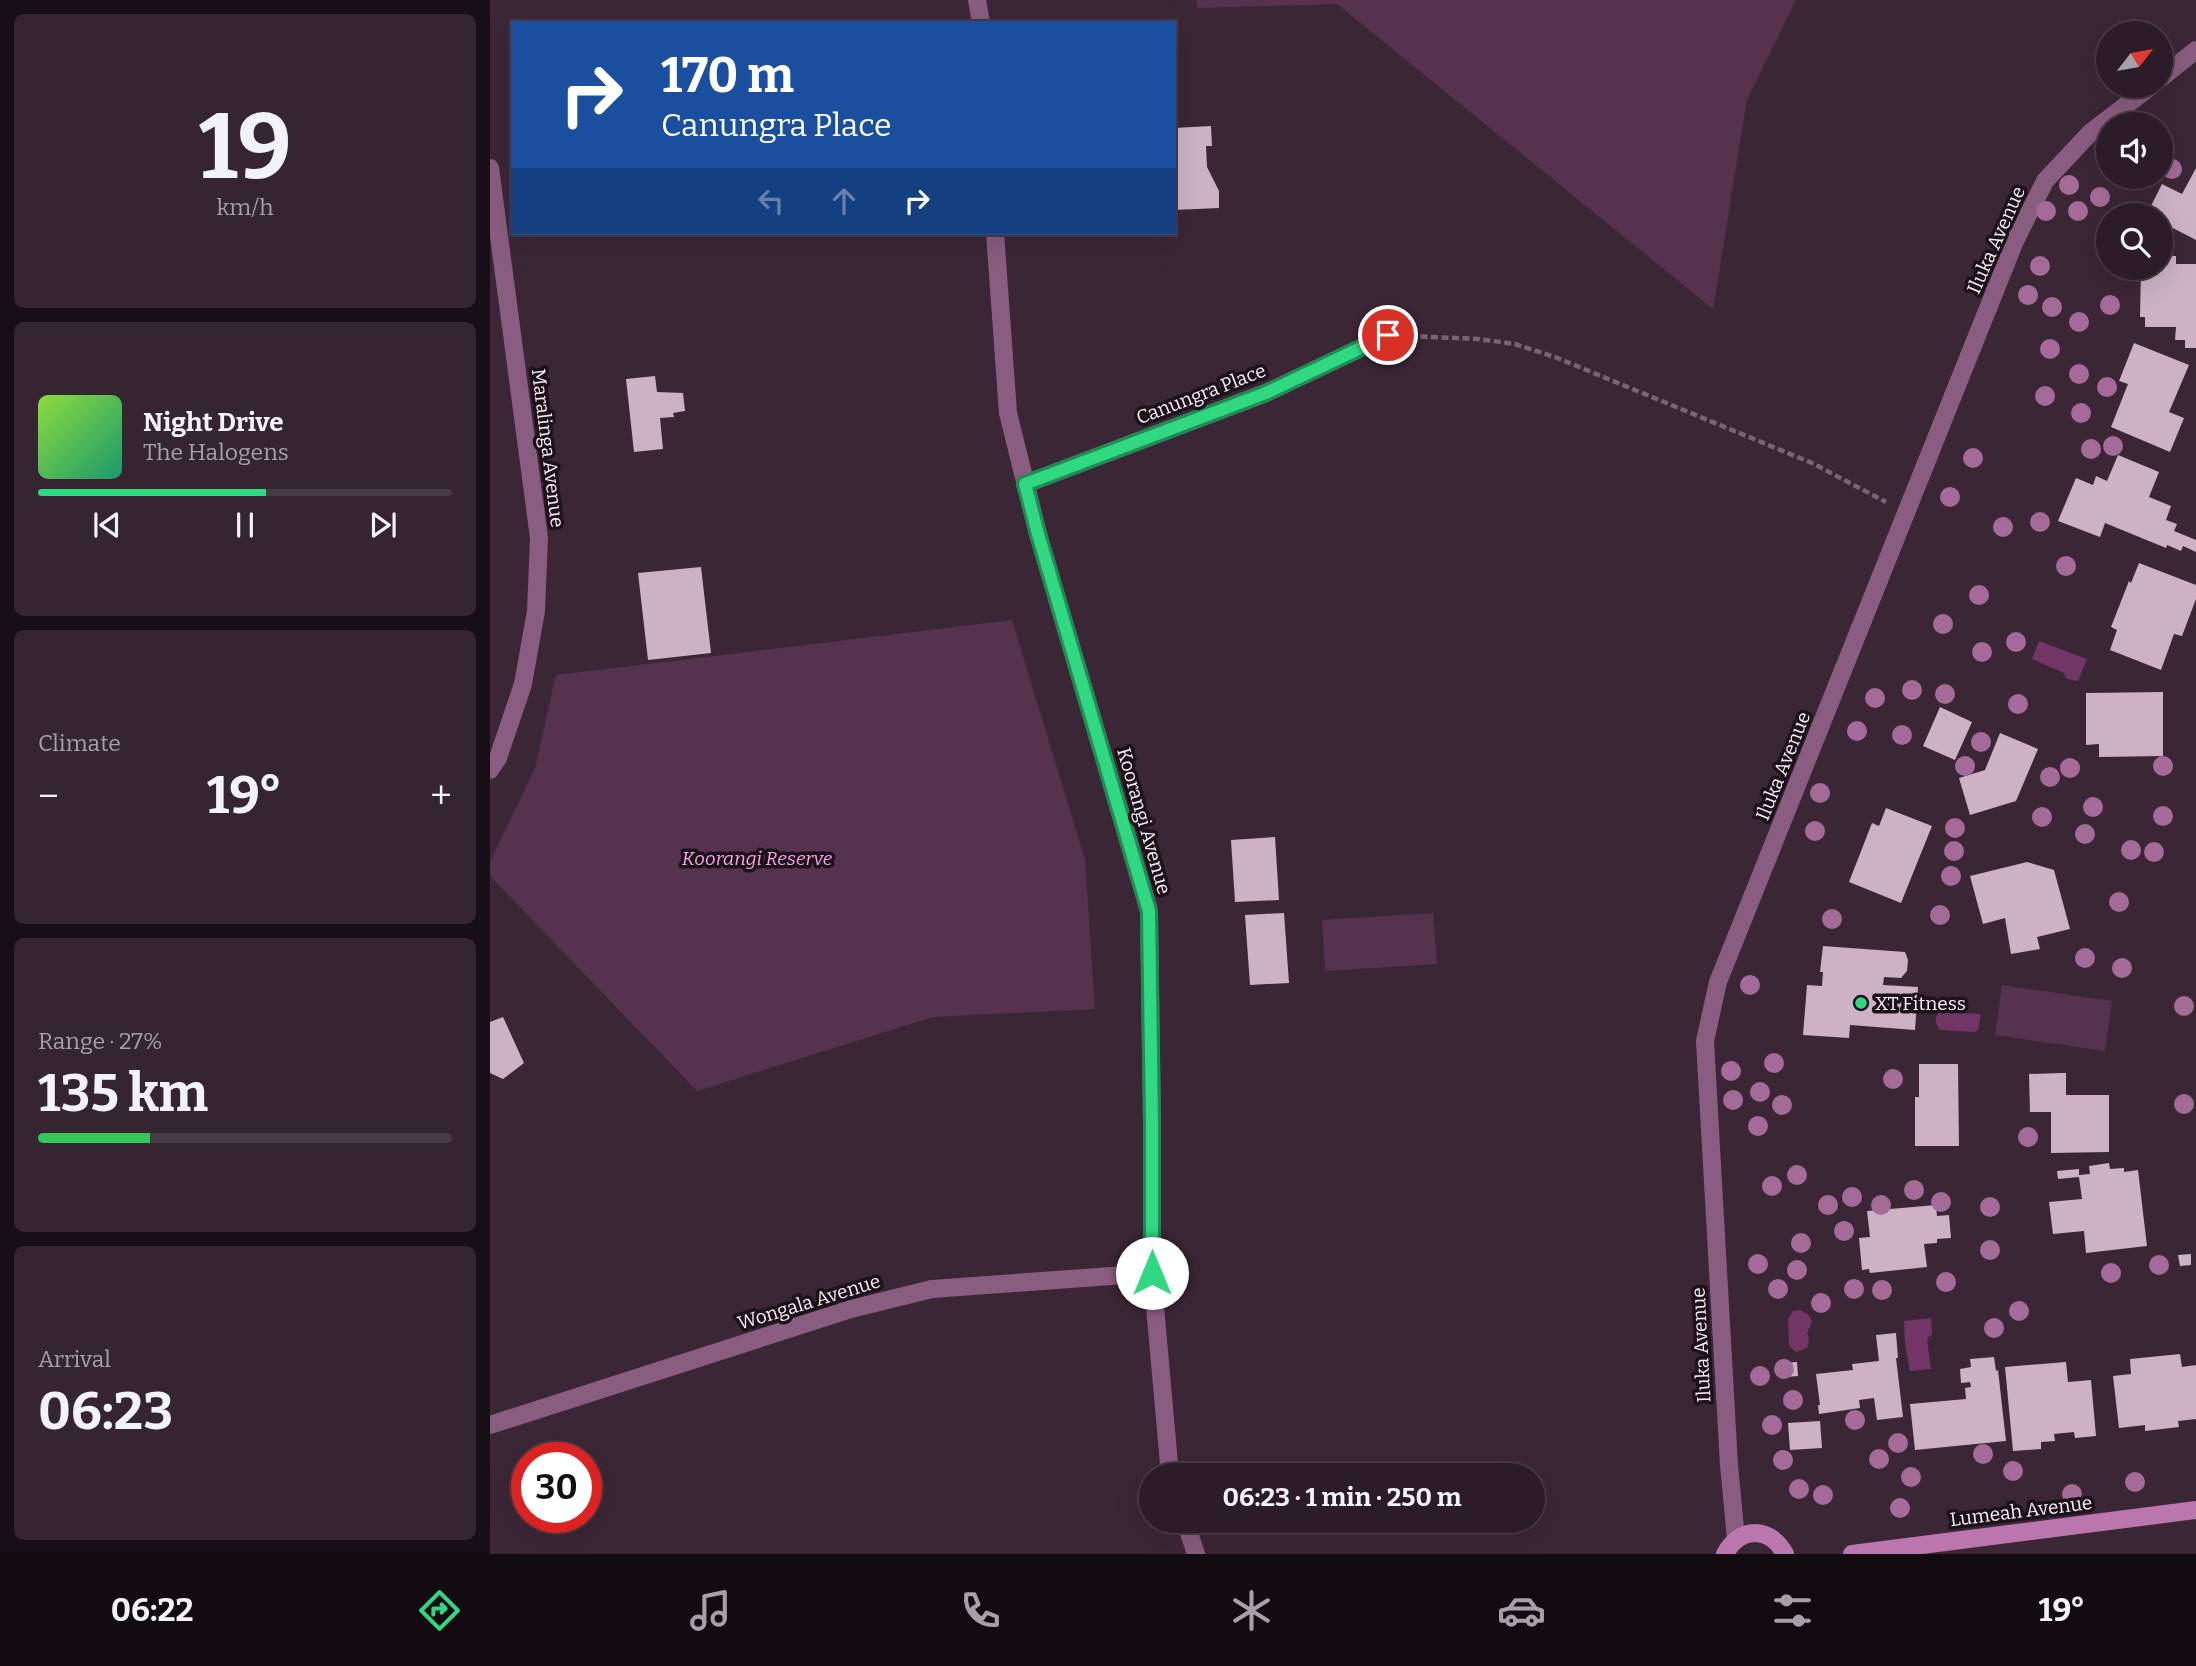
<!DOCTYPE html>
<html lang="en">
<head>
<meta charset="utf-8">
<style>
  body { margin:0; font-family:Bitter,serif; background:#342530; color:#f1f3f6; height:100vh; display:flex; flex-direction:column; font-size:26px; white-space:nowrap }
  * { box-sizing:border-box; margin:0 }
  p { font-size:23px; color:#a6a1a8 }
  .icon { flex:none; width:38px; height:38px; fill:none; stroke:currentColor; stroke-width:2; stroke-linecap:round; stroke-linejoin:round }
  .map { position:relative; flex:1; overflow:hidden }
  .sheet { display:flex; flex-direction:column; gap:14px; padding:14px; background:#180f16; width:490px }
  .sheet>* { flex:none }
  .guide { position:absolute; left:21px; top:21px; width:665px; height:214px; border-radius:0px; box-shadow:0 7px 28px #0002,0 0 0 2px #483a45; background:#1a4fa0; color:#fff; overflow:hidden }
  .needle { width:46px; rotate:59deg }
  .tools { position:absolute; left:1606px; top:21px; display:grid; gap:14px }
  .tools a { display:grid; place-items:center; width:77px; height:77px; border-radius:50%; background:#2c1c28; box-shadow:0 7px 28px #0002,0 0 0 2px #483a45; font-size:35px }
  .speed { position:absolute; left:21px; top:1442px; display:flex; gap:14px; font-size:35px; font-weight:700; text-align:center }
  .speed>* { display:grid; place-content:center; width:91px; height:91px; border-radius:50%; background:#2c1c28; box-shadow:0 7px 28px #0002,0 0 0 2px #483a45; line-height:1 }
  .speed .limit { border:10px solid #d22; background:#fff; color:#111 }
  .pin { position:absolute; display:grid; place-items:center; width:60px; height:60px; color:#fff; margin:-30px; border:4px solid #fff; border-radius:50%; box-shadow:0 2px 7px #0007 }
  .me { position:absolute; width:77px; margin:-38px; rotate:0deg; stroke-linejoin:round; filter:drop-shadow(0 0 5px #0008) }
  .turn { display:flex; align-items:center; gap:24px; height:147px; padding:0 35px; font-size:32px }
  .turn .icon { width:91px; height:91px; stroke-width:2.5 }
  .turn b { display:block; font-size:49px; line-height:60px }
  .lanes { display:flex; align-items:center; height:66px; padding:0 35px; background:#0003; justify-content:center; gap:35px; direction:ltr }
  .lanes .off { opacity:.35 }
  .big { font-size:52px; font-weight:700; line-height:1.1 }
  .sheet .card { flex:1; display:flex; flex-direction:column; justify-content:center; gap:10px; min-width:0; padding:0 24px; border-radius:10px; background:#342530 }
  .sheet .dial { align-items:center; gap:0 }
  .dial b { font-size:91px; line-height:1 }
  .song { display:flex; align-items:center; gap:21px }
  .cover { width:84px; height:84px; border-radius:10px; background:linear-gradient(135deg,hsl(90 70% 55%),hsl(160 70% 35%)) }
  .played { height:7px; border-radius:4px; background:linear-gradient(90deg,#30d882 55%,#483a45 55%) }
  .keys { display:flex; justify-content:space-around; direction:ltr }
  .heat { display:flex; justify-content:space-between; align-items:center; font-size:38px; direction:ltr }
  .charge { height:10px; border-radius:5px; background:linear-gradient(90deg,#34c759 27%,#483a45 0) }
  .trip { position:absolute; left:649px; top:1463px; width:406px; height:70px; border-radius:35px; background:#2c1c28; box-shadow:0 7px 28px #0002,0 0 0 2px #483a45; font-weight:700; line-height:70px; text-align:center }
  .menu { display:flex; height:112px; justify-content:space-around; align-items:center; background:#120b10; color:#a6a1a8 }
  .menu .icon { width:49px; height:49px }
  .menu .selected { color:#30d882 }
  .menu b { font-size:32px; color:#f1f3f6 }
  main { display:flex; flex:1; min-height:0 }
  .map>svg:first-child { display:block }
  .green { fill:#55324e }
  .water { fill:#713666 }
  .building { fill:#cdb2c6 }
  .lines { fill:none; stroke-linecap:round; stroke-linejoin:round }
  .path { stroke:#786574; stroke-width:4.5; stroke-dasharray:7 3.5; stroke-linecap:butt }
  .street { stroke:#895d7f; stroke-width:18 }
  .secondary { stroke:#bb76ad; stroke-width:18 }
  .tree { fill:#a56b98 }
  .route-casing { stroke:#1f8c54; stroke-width:18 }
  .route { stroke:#30d882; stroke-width:12 }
  .poi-dot { fill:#30d882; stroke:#1c121a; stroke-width:2.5 }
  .labels { text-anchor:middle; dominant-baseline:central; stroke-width:7; stroke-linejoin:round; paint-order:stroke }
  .street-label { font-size:19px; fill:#fdeef9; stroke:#1c121a }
  .park-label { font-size:19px; font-style:italic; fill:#fca3e9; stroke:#1c121a }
  .poi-label { font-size:19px; fill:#fdeef9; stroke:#1c121a; text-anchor:start }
</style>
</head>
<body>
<main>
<section class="sheet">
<div class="card dial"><b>19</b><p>km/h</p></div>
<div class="card">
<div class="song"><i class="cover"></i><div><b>Night Drive</b><p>The Halogens</p></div></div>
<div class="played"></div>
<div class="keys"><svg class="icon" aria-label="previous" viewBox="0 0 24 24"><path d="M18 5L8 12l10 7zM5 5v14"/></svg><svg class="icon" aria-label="pause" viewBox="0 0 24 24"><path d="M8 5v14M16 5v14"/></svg><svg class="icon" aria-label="next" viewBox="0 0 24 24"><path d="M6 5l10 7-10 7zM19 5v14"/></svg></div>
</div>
<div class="card"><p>Climate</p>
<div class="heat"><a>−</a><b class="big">19°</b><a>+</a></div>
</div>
<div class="card"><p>Range · 27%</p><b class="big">135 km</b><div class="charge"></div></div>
<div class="card"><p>Arrival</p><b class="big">06:23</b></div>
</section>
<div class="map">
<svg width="1706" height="1554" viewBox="0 0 1706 1554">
  <rect width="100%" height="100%" fill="#3b2636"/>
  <g class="green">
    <path d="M706 0H1306L1257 100 1223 309 847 4 708 8Z"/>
    <path d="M522 620 595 860 605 1009 443 1017 207 1091 0 876V862L45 768 66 675Z"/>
    <path d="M943 913 947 964 835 971 832 920Z"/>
    <path d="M1512 985 1622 1001 1615 1051 1505 1035Z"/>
  </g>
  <g class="water">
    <path d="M1549 641 1597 659 1588 681 1577 679 1574 673 1542 659Z"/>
    <path d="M1449 1012 1491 1014 1488 1030 1485 1032 1450 1030C1445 1023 1444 1019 1449 1012Z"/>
    <path d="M1310 1310 1319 1315 1322 1322 1317 1333 1319 1339 1317 1348 1306 1352 1299 1346 1298 1319 1303 1311Z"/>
    <path d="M1441 1318 1442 1334 1437 1339 1441 1369 1420 1371 1415 1343 1414 1321Z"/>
  </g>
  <g class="building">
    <path d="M721 126 722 146H716L717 167 729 191V208L684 210V128Z"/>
    <path d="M1706 168V240L1671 222V215L1657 214 1672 184 1692 194Z"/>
    <path d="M1671 255 1686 256V264H1706V348H1695V340H1685L1686 327H1655V317H1650L1651 268H1671Z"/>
    <path d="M1644 343 1699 365 1679 412 1694 418 1680 452 1621 427 1638 384 1629 381Z"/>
    <path d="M165 376 167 392 193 393 195 411 183 413 184 417 170 418 173 449 144 452 136 379Z"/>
    <path d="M1628 455 1669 472 1659 497 1681 506 1676 520 1687 524 1684 531 1706 540V552L1693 546 1691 551 1677 545 1676 548 1615 523 1610 537 1568 521 1586 478 1603 485 1606 476 1617 481Z"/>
    <path d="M1649 563 1706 585V599L1692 636 1684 634 1671 670 1620 650 1627 630 1621 627 1639 581 1641 583Z"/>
    <path d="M211 567 221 653 158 660 148 573Z"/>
    <path d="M1673 692V756L1609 757V744L1596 745V693Z"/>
    <path d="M1450 707 1482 722 1465 760 1433 746Z"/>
    <path d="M1510 733 1548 749 1526 801 1480 815 1469 778 1495 770Z"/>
    <path d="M1396 808 1442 826 1411 903 1359 882 1382 823 1389 826Z"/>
    <path d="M785 837 789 900 745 902 741 840Z"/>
    <path d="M1537 862 1564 870 1580 929 1547 937 1550 949 1521 954 1515 918 1493 924 1480 876Z"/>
    <path d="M794 913 799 983 760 985 755 915Z"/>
    <path d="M1333 946 1415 952 1418 960 1417 971 1411 978 1394 977 1393 985 1428 987 1425 1030 1360 1025 1359 1038 1313 1035 1317 985 1332 986 1333 972H1330Z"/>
    <path d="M13 1017 34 1063 13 1079 0 1073V1022Z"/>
    <path d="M1429 1064H1468L1469 1146H1425V1097H1429Z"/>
    <path d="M1571 1073H1576V1095H1619V1152L1561 1153V1112H1540L1539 1074Z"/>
    <path d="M1619 1163 1620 1169 1634 1168V1172L1648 1170 1657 1246 1596 1253 1594 1231 1563 1234 1559 1202 1592 1199 1589 1177 1568 1179 1567 1171 1589 1169V1175L1600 1174 1599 1166Z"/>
    <path d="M1446 1205 1447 1216 1459 1215 1461 1238 1447 1239V1243L1434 1244 1437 1267 1380 1273 1379 1269 1372 1270 1369 1238 1380 1237 1377 1211Z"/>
    <path d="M1701 1254V1265L1690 1266 1688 1255Z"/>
    <path d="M1406 1333 1408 1358H1406L1413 1417 1387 1420 1384 1398 1369 1400 1370 1408 1329 1414 1328 1405H1330L1326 1374 1363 1370 1362 1364 1389 1361 1386 1335Z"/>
    <path d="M1690 1354 1692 1367 1706 1365V1419L1688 1421 1689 1427 1655 1431V1425L1629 1428 1623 1376 1641 1374 1640 1359Z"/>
    <path d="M1504 1357 1506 1371 1508 1370 1516 1441 1425 1450 1420 1404 1476 1399 1475 1388 1481 1387 1480 1382 1471 1383 1470 1369 1481 1367 1480 1359Z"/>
    <path d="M1307 1362 1308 1376 1295 1377 1294 1363Z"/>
    <path d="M1576 1362 1578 1382 1601 1380 1606 1436 1585 1438 1584 1432 1564 1434 1565 1441 1551 1442V1449L1523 1451 1515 1367Z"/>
    <path d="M1330 1421 1332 1448 1300 1450 1298 1423Z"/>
  </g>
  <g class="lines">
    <path class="path" d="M920 336 988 339 1025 344 1065 357 1322 463 1396 502"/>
    <g class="street">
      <path d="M487 0 491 23"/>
      <path d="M1671 78 1706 50"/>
      <path d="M0 168 49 538 46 611 33 684 8 758 0 770"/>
      <path d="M505 233 518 413 548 534 659 911 662 1125V1273L680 1475"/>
      <path d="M535 484 776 393 898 335"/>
      <path d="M0 1425 361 1309 442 1289 662 1273"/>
      <path d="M695 1521 706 1554"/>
      <path d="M1246 1539 1239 1465 1215 1041 1228 982 1525 241 1555 181 1600 133 1661 86"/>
    </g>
    <g class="secondary">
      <path d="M1235 1554C1250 1526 1280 1526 1295 1554"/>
      <path d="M1362 1554 1706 1510"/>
    </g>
  </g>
  <g class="tree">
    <circle cx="1682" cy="169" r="10"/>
    <circle cx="1579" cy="185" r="10"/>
    <circle cx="1610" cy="197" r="10"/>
    <circle cx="1556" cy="211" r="10"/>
    <circle cx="1588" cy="211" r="10"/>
    <circle cx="1550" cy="266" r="10"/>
    <circle cx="1538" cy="295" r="10"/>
    <circle cx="1620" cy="305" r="10"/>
    <circle cx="1562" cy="307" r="10"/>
    <circle cx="1589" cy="322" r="10"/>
    <circle cx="1560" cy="349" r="10"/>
    <circle cx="1589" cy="374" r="10"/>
    <circle cx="1617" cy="387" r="10"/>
    <circle cx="1555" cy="396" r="10"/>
    <circle cx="1591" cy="413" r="10"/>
    <circle cx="1623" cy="446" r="10"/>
    <circle cx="1601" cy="449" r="10"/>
    <circle cx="1483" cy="458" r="10"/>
    <circle cx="1460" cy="497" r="10"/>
    <circle cx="1550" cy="522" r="10"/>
    <circle cx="1513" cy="527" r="10"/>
    <circle cx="1576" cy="566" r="10"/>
    <circle cx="1489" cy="595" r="10"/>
    <circle cx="1453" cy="624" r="10"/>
    <circle cx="1526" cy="642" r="10"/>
    <circle cx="1492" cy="652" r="10"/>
    <circle cx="1422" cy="690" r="10"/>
    <circle cx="1455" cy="694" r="10"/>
    <circle cx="1385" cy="698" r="10"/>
    <circle cx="1528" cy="704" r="10"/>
    <circle cx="1367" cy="731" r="10"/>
    <circle cx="1412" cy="735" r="10"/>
    <circle cx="1491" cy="742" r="10"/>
    <circle cx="1475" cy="766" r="10"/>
    <circle cx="1673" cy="766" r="10"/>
    <circle cx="1580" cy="768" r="10"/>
    <circle cx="1560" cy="777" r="10"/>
    <circle cx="1330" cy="793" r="10"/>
    <circle cx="1603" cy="807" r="10"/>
    <circle cx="1673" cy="816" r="10"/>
    <circle cx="1552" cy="817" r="10"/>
    <circle cx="1465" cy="828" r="10"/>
    <circle cx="1325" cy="831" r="10"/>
    <circle cx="1595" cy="834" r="10"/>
    <circle cx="1641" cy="850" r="10"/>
    <circle cx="1464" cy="851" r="10"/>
    <circle cx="1664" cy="852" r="10"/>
    <circle cx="1461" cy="876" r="10"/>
    <circle cx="1629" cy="902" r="10"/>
    <circle cx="1450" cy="915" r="10"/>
    <circle cx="1342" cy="919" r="10"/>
    <circle cx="1595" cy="958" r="10"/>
    <circle cx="1632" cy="968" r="10"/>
    <circle cx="1260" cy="985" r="10"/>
    <circle cx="1694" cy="1006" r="10"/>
    <circle cx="1284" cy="1063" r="10"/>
    <circle cx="1241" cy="1071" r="10"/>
    <circle cx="1403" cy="1079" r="10"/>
    <circle cx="1270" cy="1092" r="10"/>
    <circle cx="1243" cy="1100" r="10"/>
    <circle cx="1694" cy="1104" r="10"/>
    <circle cx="1292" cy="1105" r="10"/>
    <circle cx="1268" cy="1126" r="10"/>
    <circle cx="1538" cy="1137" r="10"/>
    <circle cx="1307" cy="1175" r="10"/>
    <circle cx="1282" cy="1186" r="10"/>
    <circle cx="1424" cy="1190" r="10"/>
    <circle cx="1362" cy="1197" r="10"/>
    <circle cx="1451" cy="1202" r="10"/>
    <circle cx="1338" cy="1205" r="10"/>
    <circle cx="1391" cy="1205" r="10"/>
    <circle cx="1500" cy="1207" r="10"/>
    <circle cx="1354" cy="1231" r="10"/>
    <circle cx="1311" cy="1243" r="10"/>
    <circle cx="1500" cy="1250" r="10"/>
    <circle cx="1268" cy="1264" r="10"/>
    <circle cx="1669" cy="1265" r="10"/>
    <circle cx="1307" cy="1270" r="10"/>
    <circle cx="1621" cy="1273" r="10"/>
    <circle cx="1456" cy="1282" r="10"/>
    <circle cx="1288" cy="1289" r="10"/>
    <circle cx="1364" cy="1289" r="10"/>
    <circle cx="1392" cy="1290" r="10"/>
    <circle cx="1331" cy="1303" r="10"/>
    <circle cx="1529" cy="1311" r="10"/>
    <circle cx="1504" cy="1328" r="10"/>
    <circle cx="1294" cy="1369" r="10"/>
    <circle cx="1270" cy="1376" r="10"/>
    <circle cx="1303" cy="1400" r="10"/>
    <circle cx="1365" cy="1420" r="10"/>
    <circle cx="1282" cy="1425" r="10"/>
    <circle cx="1408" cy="1443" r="10"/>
    <circle cx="1493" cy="1454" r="10"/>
    <circle cx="1389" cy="1459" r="10"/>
    <circle cx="1293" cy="1460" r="10"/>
    <circle cx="1523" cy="1471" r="10"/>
    <circle cx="1421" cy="1477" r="10"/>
    <circle cx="1645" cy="1482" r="10"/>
    <circle cx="1309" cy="1489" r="10"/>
    <circle cx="1582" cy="1494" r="10"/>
    <circle cx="1333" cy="1495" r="10"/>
    <circle cx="1410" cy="1508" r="10"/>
  </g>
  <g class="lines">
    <defs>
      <path id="route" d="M662 1273V1125L659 911 548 534 535 484 776 393 898 335"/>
    </defs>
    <use href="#route" class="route-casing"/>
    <use href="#route" class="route"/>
  </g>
  <circle class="poi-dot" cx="1371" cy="1003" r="7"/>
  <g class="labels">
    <g class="street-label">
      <text transform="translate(1506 240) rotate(-66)">Iluka Avenue</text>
      <text transform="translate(711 394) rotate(-21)">Canungra Place</text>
      <text transform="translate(58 448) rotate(83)">Maralinga Avenue</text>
      <text transform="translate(1293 766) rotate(-68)">Iluka Avenue</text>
      <text transform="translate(654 821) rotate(74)">Koorangi Avenue</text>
      <text transform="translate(319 1302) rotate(-17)">Wongala Avenue</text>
      <text transform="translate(1211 1345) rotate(-93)">Iluka Avenue</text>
      <text transform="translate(1531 1511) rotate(-7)">Lumeah Avenue</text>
    </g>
    <g class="park-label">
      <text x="267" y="858">Koorangi Reserve</text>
    </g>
    <g class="poi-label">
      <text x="1385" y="1003">XT Fitness</text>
    </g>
  </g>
</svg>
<div class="tools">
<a><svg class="needle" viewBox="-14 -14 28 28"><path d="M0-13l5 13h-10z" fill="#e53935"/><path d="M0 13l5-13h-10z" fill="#a6a1a8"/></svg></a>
<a><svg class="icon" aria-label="sound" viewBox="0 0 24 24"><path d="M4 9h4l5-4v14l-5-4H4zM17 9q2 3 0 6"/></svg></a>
<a><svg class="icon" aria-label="search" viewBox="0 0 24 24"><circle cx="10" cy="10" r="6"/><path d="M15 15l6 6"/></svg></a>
</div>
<div class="speed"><div class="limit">30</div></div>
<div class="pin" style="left:898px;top:335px;background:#d93025"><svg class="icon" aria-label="arrive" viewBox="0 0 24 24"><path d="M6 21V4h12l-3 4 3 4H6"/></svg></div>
<svg class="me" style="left:662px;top:1273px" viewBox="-20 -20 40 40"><circle r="19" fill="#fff"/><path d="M0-13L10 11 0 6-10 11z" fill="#30d882"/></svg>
<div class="trip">06:23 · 1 min · 250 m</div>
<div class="guide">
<div class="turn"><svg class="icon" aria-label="right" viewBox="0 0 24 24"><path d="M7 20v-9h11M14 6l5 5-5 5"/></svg><div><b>170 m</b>Canungra Place</div></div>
<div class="lanes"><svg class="icon off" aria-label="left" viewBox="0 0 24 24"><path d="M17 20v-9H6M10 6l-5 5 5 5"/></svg><svg class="icon off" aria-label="ahead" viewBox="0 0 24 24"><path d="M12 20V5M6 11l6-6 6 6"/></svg><svg class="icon" aria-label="right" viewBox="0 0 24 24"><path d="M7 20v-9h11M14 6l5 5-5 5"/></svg></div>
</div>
</div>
</main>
<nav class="menu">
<b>06:22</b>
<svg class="icon selected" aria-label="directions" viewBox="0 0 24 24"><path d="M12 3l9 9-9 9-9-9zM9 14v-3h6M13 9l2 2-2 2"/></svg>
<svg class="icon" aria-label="music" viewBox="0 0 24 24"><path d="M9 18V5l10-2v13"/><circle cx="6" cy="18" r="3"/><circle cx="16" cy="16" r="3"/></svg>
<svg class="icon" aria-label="phone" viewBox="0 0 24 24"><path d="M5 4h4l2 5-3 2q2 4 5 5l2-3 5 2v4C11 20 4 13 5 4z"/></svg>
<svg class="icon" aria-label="climate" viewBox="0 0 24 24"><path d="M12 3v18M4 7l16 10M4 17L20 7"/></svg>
<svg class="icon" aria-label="car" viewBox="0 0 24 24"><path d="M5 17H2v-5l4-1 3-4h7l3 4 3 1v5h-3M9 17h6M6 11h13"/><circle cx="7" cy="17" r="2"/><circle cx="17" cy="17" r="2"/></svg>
<svg class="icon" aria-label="filters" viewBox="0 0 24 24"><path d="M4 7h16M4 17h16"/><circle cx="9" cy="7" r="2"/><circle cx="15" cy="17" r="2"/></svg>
<b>19°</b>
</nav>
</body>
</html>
